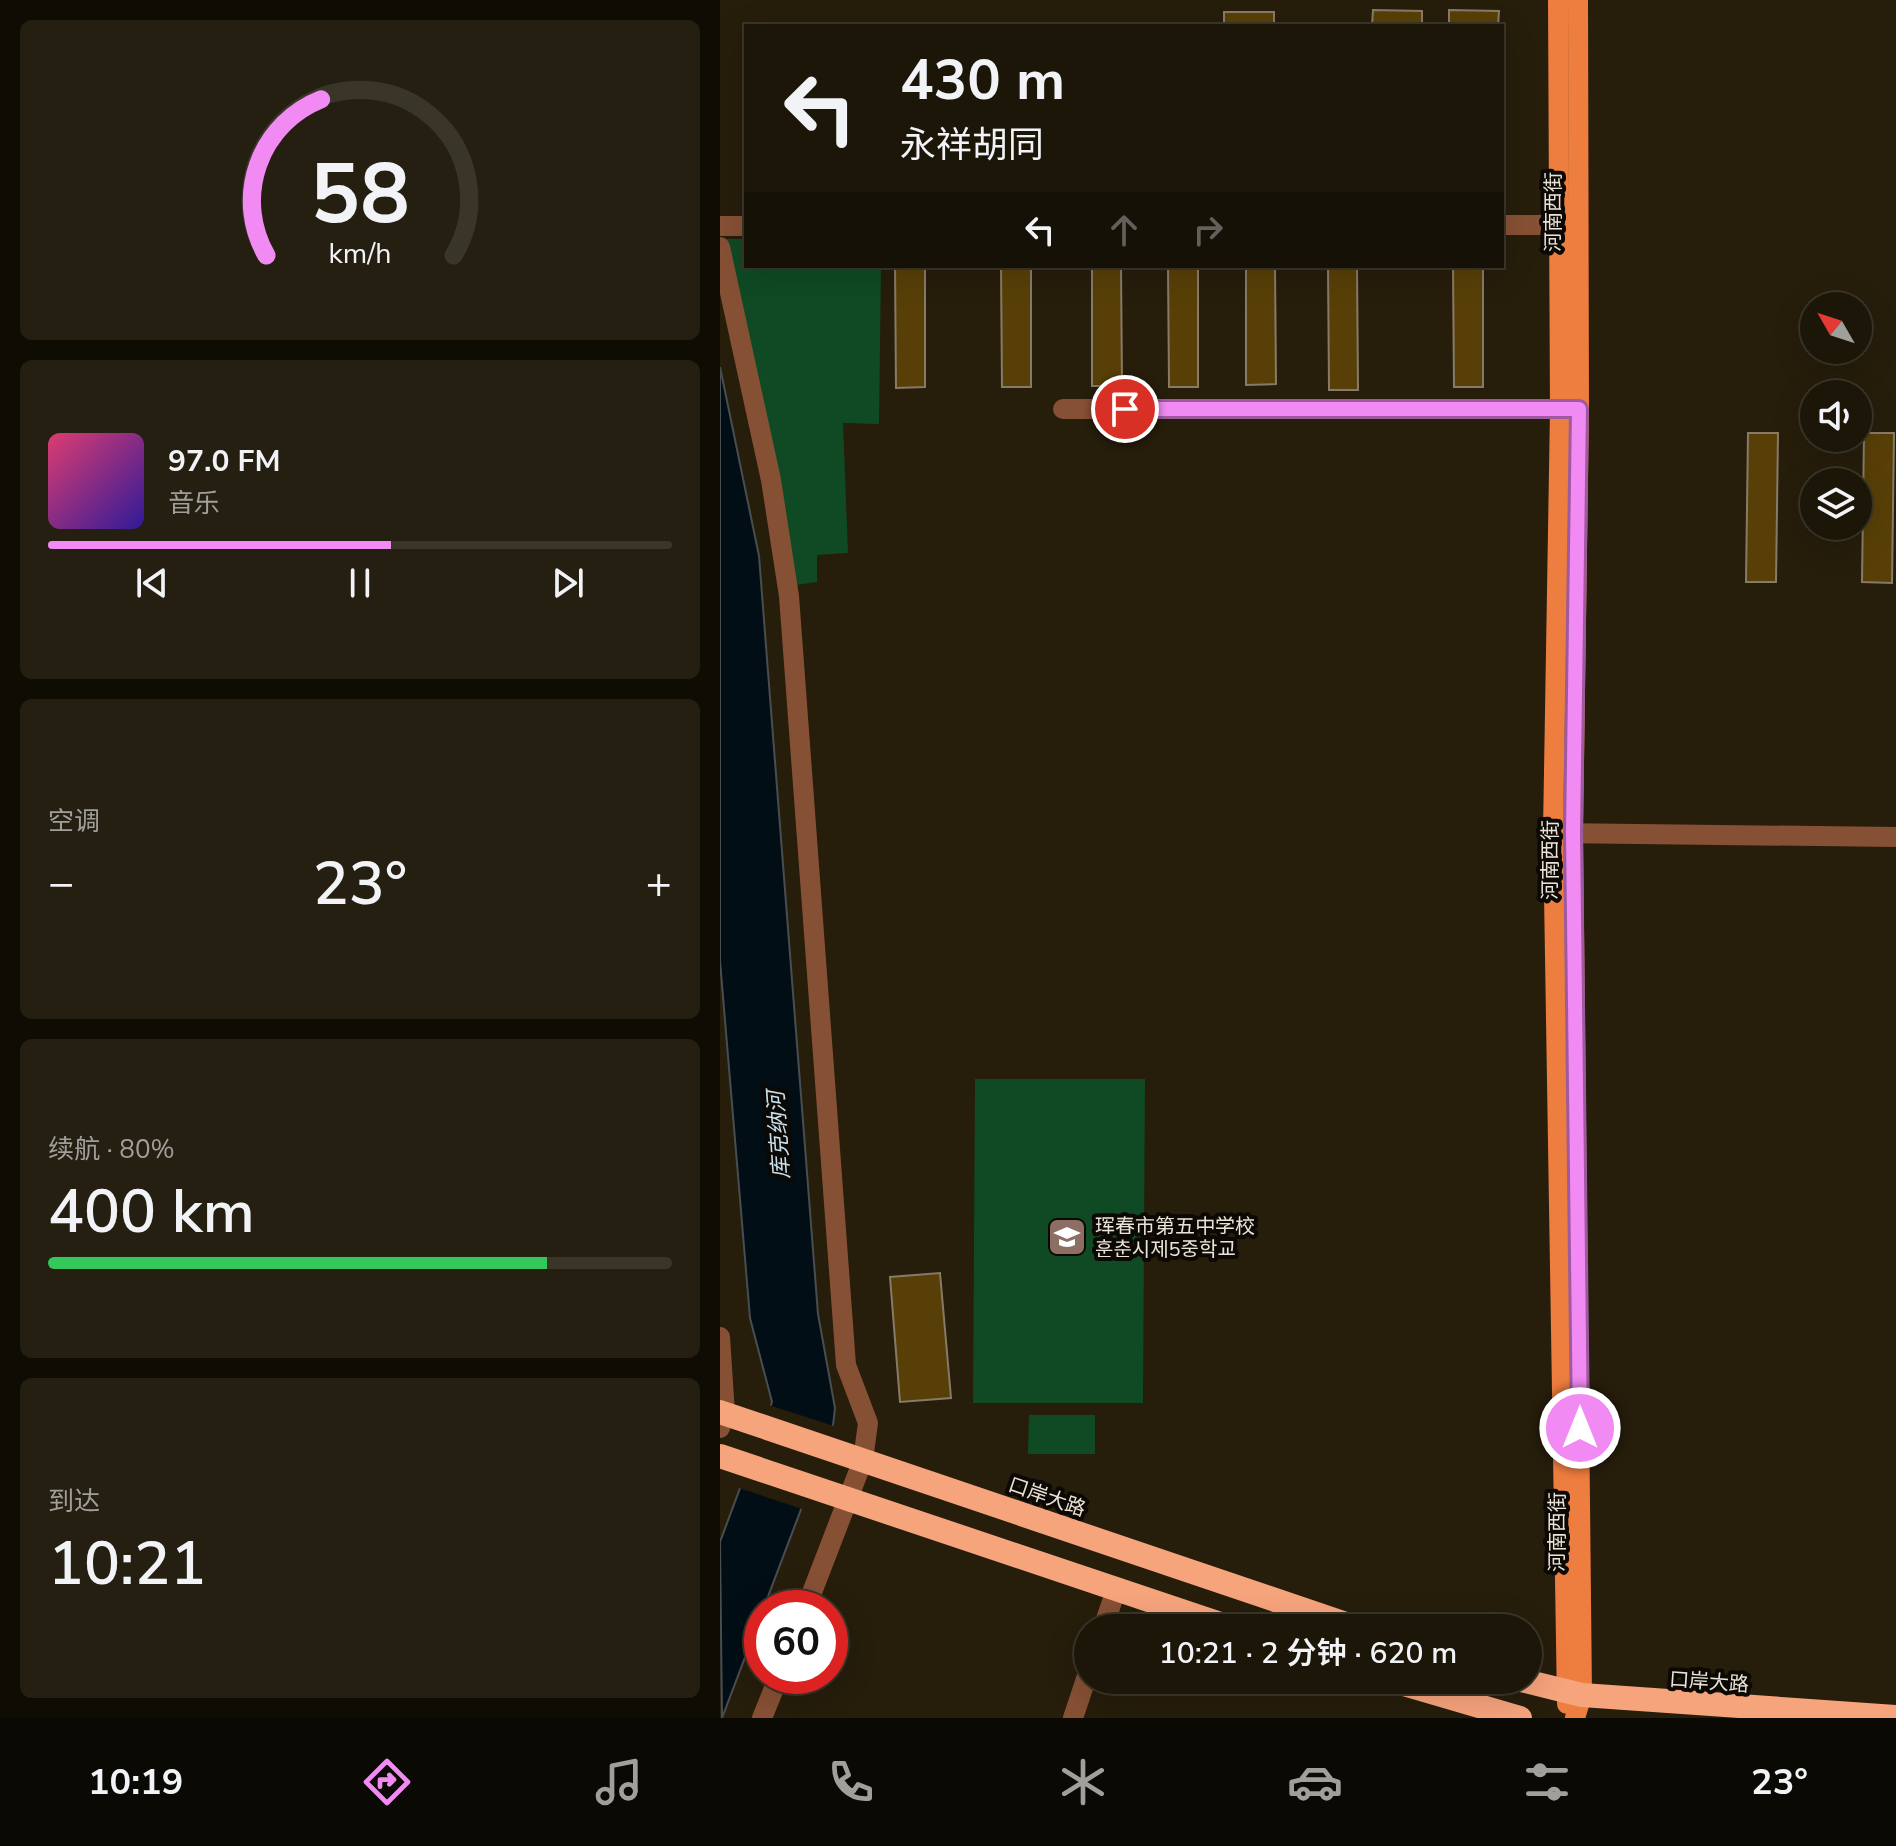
<!DOCTYPE html>
<html lang="zh">
<head>
<meta charset="utf-8">
<style>
  body { margin:0; font-family:"Nunito Sans","Noto Sans SC","Noto Sans KR",sans-serif; background:#251f12; color:#f1f3f6; height:100vh; display:flex; flex-direction:column; font-size:30px; white-space:nowrap }
  * { box-sizing:border-box; margin:0 }
  p { font-size:26px; color:#a09f9c }
  .icon { flex:none; width:44px; height:44px; fill:none; stroke:currentColor; stroke-width:2; stroke-linecap:round; stroke-linejoin:round }
  .map { position:relative; flex:1; overflow:hidden }
  .side { display:flex; flex-direction:column; gap:20px; padding:20px; background:#0f0c04; width:720px }
  .side>* { flex:none }
  .guide { position:absolute; left:24px; top:24px; width:760px; height:244px; border-radius:0px; box-shadow:0 8px 32px #0002,0 0 0 2px #3a3529; background:#1c1608; color:#f1f3f6; overflow:hidden }
  .needle { width:52px; rotate:309deg }
  .buttons { position:absolute; left:1080px; top:292px; display:grid; gap:16px }
  .buttons a { display:grid; place-items:center; width:72px; height:72px; border-radius:50%; background:#1c1608; box-shadow:0 8px 32px #0002,0 0 0 2px #3a3529; font-size:40px }
  .speed { position:absolute; left:24px; top:1590px; display:flex; gap:16px; font-size:40px; font-weight:700; text-align:center }
  .speed>* { display:grid; place-content:center; width:104px; height:104px; border-radius:50%; background:#1c1608; box-shadow:0 8px 32px #0002,0 0 0 2px #3a3529; line-height:1 }
  .speed .limit { border:12px solid #d22; background:#fff; color:#111 }
  .pin { position:absolute; display:grid; place-items:center; width:68px; height:68px; color:#fff; margin:-34px; border:4px solid #fff; border-radius:50%; box-shadow:0 2px 8px #0007 }
  .me { position:absolute; width:88px; margin:-44px; rotate:0deg; stroke-linejoin:round; filter:drop-shadow(0 0 6px #0008) }
  .turn { display:flex; align-items:center; gap:28px; height:168px; padding:0 24px; font-size:36px }
  .turn .icon { width:104px; height:104px; stroke-width:2.5 }
  .turn b { display:block; font-size:56px; line-height:68px }
  .lanes { display:flex; align-items:center; height:76px; padding:0 24px; background:#0003; justify-content:center; gap:40px; direction:ltr }
  .lanes .off { opacity:.35 }
  .big { font-size:60px; font-weight:600; line-height:1.1 }
  .side .widget { flex:1; display:flex; flex-direction:column; justify-content:center; gap:12px; min-width:0; padding:0 28px; border-radius:12px; background:#251f12 }
  .side .dial { align-items:center; gap:0 }
  .dial svg { height:208px; overflow:visible; fill:none; stroke:#3a3529; stroke-width:7; stroke-linecap:round; text-anchor:middle }
  .dial text { fill:#f1f3f6; stroke:none }
  .song { display:flex; align-items:center; gap:24px }
  .cover { width:96px; height:96px; border-radius:12px; background:linear-gradient(135deg,hsl(340 70% 55%),hsl(250 70% 35%)) }
  .played { height:8px; border-radius:4px; background:linear-gradient(90deg,#f28af3 55%,#3a3529 55%) }
  .keys { display:flex; justify-content:space-around; direction:ltr }
  .heat { display:flex; justify-content:space-between; align-items:center; font-size:44px; direction:ltr }
  .charge { height:12px; border-radius:6px; background:linear-gradient(90deg,#34c759 80%,#3a3529 0) }
  .trip { position:absolute; left:354px; top:1614px; width:468px; height:80px; border-radius:40px; background:#1c1608; box-shadow:0 8px 32px #0002,0 0 0 2px #3a3529; font-weight:600; line-height:80px; text-align:center }
  .tab-bar { display:flex; height:128px; justify-content:space-around; align-items:center; background:#0b0903; color:#a09f9c }
  .tab-bar .icon { width:56px; height:56px }
  .tab-bar .selected { color:#f28af3 }
  .tab-bar b { font-size:36px; color:#f1f3f6 }
  main { display:flex; flex:1; min-height:0 }
  .map>svg:first-child { display:block }
  .green { fill:#0f4a24 }
  .water { fill:#020e15; stroke:#484e50; stroke-width:2 }
  .pier { fill:#261d0b }
  .building { fill:#583f07; stroke:#867b67; stroke-width:2 }
  .lines { fill:none; stroke-linecap:round; stroke-linejoin:round }
  .minor { stroke:#865034; stroke-width:20 }
  .major { stroke:#ee7d40; stroke-width:20 }
  .highway { stroke:#f6a47c; stroke-width:24 }
  .route-casing { stroke:#9d5a9e; stroke-width:20 }
  .route { stroke:#f28af3; stroke-width:14 }
  .labels { text-anchor:middle; dominant-baseline:central; stroke-width:8; stroke-linejoin:round; paint-order:stroke }
  .street-label { font-size:20px; fill:#eae3d8; stroke:#0c0803 }
  .poi-label { font-size:20px; fill:#eae3d8; stroke:#0c0803; text-anchor:start }
  .water-label { font-size:22px; font-style:italic; fill:#c9e0ee; stroke:#0c0803 }
</style>
</head>
<body>
<main>
<section class="side">
<div class="widget dial"><svg viewBox="0 0 100 80">
<path d="M14 69A42 42 0 1 1 86 69"/>
<path d="M14 69A42 42 0 0 1 35 9" stroke="#f28af3"/>
<text x="50" y="56" font-size="32" font-weight="700">58</text>
<text x="50" y="72" font-size="11">km/h</text>
</svg></div>
<div class="widget">
<div class="song"><i class="cover"></i><div><b>97.0 FM</b><p>音乐</p></div></div>
<div class="played"></div>
<div class="keys"><svg class="icon" aria-label="previous" viewBox="0 0 24 24"><path d="M18 5L8 12l10 7zM5 5v14"/></svg><svg class="icon" aria-label="pause" viewBox="0 0 24 24"><path d="M8 5v14M16 5v14"/></svg><svg class="icon" aria-label="next" viewBox="0 0 24 24"><path d="M6 5l10 7-10 7zM19 5v14"/></svg></div>
</div>
<div class="widget"><p>空调</p>
<div class="heat"><a>−</a><b class="big">23°</b><a>+</a></div>
</div>
<div class="widget"><p>续航 · 80%</p><b class="big">400 km</b><div class="charge"></div></div>
<div class="widget"><p>到达</p><b class="big">10:21</b></div>
</section>
<div class="map">
<svg width="1176" height="1718" viewBox="0 0 1176 1718">
  <rect width="100%" height="100%" fill="#261d0b"/>
  <g class="green">
    <path d="M5 239H26V266H161L159 424 123 423 128 553 97 555V582L76 585Z"/>
    <path d="M255 1079H425L423 1403H253Z"/>
    <path d="M309 1415H375V1454H308Z"/>
  </g>
  <path class="water" d="M0 367 39 556 98 1314 115 1408 113 1425 2 1718 0 1542 52 1402 30 1318 0 961Z"/>
  <path class="pier" d="M46 1404 117 1427 85 1510 16 1487Z"/>
  <g class="building">
    <path d="M653 10 702 11V26H652Z"/>
    <path d="M729 10 779 11 778 26H729Z"/>
    <rect x="504" y="12" width="50" height="14"/>
    <path d="M175 266H205V387L176 388Z"/>
    <path d="M281 266H311V387H282Z"/>
    <path d="M372 266H401L402 386H372Z"/>
    <path d="M448 266H478V387H449Z"/>
    <path d="M526 266H555L556 384 526 385Z"/>
    <path d="M608 266H637L638 390H609Z"/>
    <path d="M733 266H763V387H734Z"/>
    <path d="M1028 433H1058L1056 582H1026Z"/>
    <path d="M1144 433H1174L1172 583 1142 582Z"/>
    <path d="M220 1273 231 1398 180 1402 170 1277Z"/>
  </g>
  <g class="lines">
    <g class="minor">
      <path d="M782 225H839"/>
      <path d="M0 226H26"/>
      <path d="M0 247 51 480 69 596 126 1365 148 1423 143 1460 86 1608"/>
      <path d="M343 409H855"/>
      <path d="M836 833 1176 837"/>
      <path d="M0 1337 5 1414 0 1428"/>
      <path d="M383 1628 396 1590"/>
      <path d="M42 1718 59 1676"/>
      <path d="M353 1718 368 1673"/>
    </g>
    <g class="major">
      <path d="M838 0 840 410 833 832 847 1704"/>
      <path d="M855 1718 862 1695 853 833 859 409 858 0"/>
    </g>
    <g class="highway">
      <path d="M0 1412 638 1628"/>
      <path d="M0 1456 512 1628"/>
      <path d="M670 1680 800 1718"/>
      <path d="M801 1680 862 1695 1176 1717"/>
    </g>
  </g>
  <g class="lines">
    <defs>
      <path id="route" d="M405 409H859L853 833 860 1428"/>
    </defs>
    <use href="#route" class="route-casing"/>
    <use href="#route" class="route"/>
  </g>
  <defs>
    <symbol id="school-square" viewBox="-11 -11 22 22"><rect x="-9" y="-9" width="18" height="18" rx="4" fill="#8d6e63" stroke="#0c0803"/><path d="M0-5L7-2L0 1L-7-2ZM-4 1L0 2.5L4 1V4Q0 6-4 4Z" fill="#fff"/></symbol>
  </defs>
  <g fill-rule="evenodd">
    <use href="#school-square" x="325" y="1215" width="44" height="44"/>
  </g>
  <g class="labels">
    <g class="street-label">
      <text transform="translate(833 212) rotate(-90)">河南西街</text>
      <text transform="translate(830 860) rotate(-90)">河南西街</text>
      <text transform="translate(327 1497) rotate(19)">口岸大路</text>
      <text transform="translate(837 1532) rotate(-90)">河南西街</text>
      <text transform="translate(989 1682) rotate(4)">口岸大路</text>
    </g>
    <g class="poi-label">
      <text x="375" y="1226">珲春市第五中学校<tspan x="375" dy="23">훈춘시제5중학교</tspan></text>
    </g>
    <g class="water-label">
      <text transform="translate(59 1135) rotate(-94)">库克纳河</text>
    </g>
  </g>
</svg>
<div class="buttons">
<a><svg class="needle" viewBox="-14 -14 28 28"><path d="M0-13l5 13h-10z" fill="#e53935"/><path d="M0 13l5-13h-10z" fill="#a09f9c"/></svg></a>
<a><svg class="icon" aria-label="sound" viewBox="0 0 24 24"><path d="M4 9h4l5-4v14l-5-4H4zM17 9q2 3 0 6"/></svg></a>
<a><svg class="icon" aria-label="layers" viewBox="0 0 24 24"><path d="M12 4l9 5-9 5-9-5zM3 14l9 5 9-5"/></svg></a>
</div>
<div class="speed"><div class="limit">60</div></div>
<div class="pin" style="left:405px;top:409px;background:#d93025"><svg class="icon" aria-label="arrive" viewBox="0 0 24 24"><path d="M6 21V4h12l-3 4 3 4H6"/></svg></div>
<svg class="me" style="left:860px;top:1428px" viewBox="-20 -20 40 40"><circle r="17" fill="#f28af3" stroke="#fff" stroke-width="3"/><path d="M0-11L8 9 0 5-8 9z" fill="#fff"/></svg>
<div class="trip">10:21 · 2 分钟 · 620 m</div>
<div class="guide">
<div class="turn"><svg class="icon" aria-label="left" viewBox="0 0 24 24"><path d="M17 20v-9H6M10 6l-5 5 5 5"/></svg><div><b>430 m</b>永祥胡同</div></div>
<div class="lanes"><svg class="icon" aria-label="left" viewBox="0 0 24 24"><path d="M17 20v-9H6M10 6l-5 5 5 5"/></svg><svg class="icon off" aria-label="ahead" viewBox="0 0 24 24"><path d="M12 20V5M6 11l6-6 6 6"/></svg><svg class="icon off" aria-label="right" viewBox="0 0 24 24"><path d="M7 20v-9h11M14 6l5 5-5 5"/></svg></div>
</div>
</div>
</main>
<nav class="tab-bar">
<b>10:19</b>
<svg class="icon selected" aria-label="directions" viewBox="0 0 24 24"><path d="M12 3l9 9-9 9-9-9zM9 14v-3h6M13 9l2 2-2 2"/></svg>
<svg class="icon" aria-label="music" viewBox="0 0 24 24"><path d="M9 18V5l10-2v13"/><circle cx="6" cy="18" r="3"/><circle cx="16" cy="16" r="3"/></svg>
<svg class="icon" aria-label="phone" viewBox="0 0 24 24"><path d="M5 4h4l2 5-3 2q2 4 5 5l2-3 5 2v4C11 20 4 13 5 4z"/></svg>
<svg class="icon" aria-label="climate" viewBox="0 0 24 24"><path d="M12 3v18M4 7l16 10M4 17L20 7"/></svg>
<svg class="icon" aria-label="car" viewBox="0 0 24 24"><path d="M5 17H2v-5l4-1 3-4h7l3 4 3 1v5h-3M9 17h6M6 11h13"/><circle cx="7" cy="17" r="2"/><circle cx="17" cy="17" r="2"/></svg>
<svg class="icon" aria-label="filters" viewBox="0 0 24 24"><path d="M4 7h16M4 17h16"/><circle cx="9" cy="7" r="2"/><circle cx="15" cy="17" r="2"/></svg>
<b>23°</b>
</nav>
</body>
</html>
